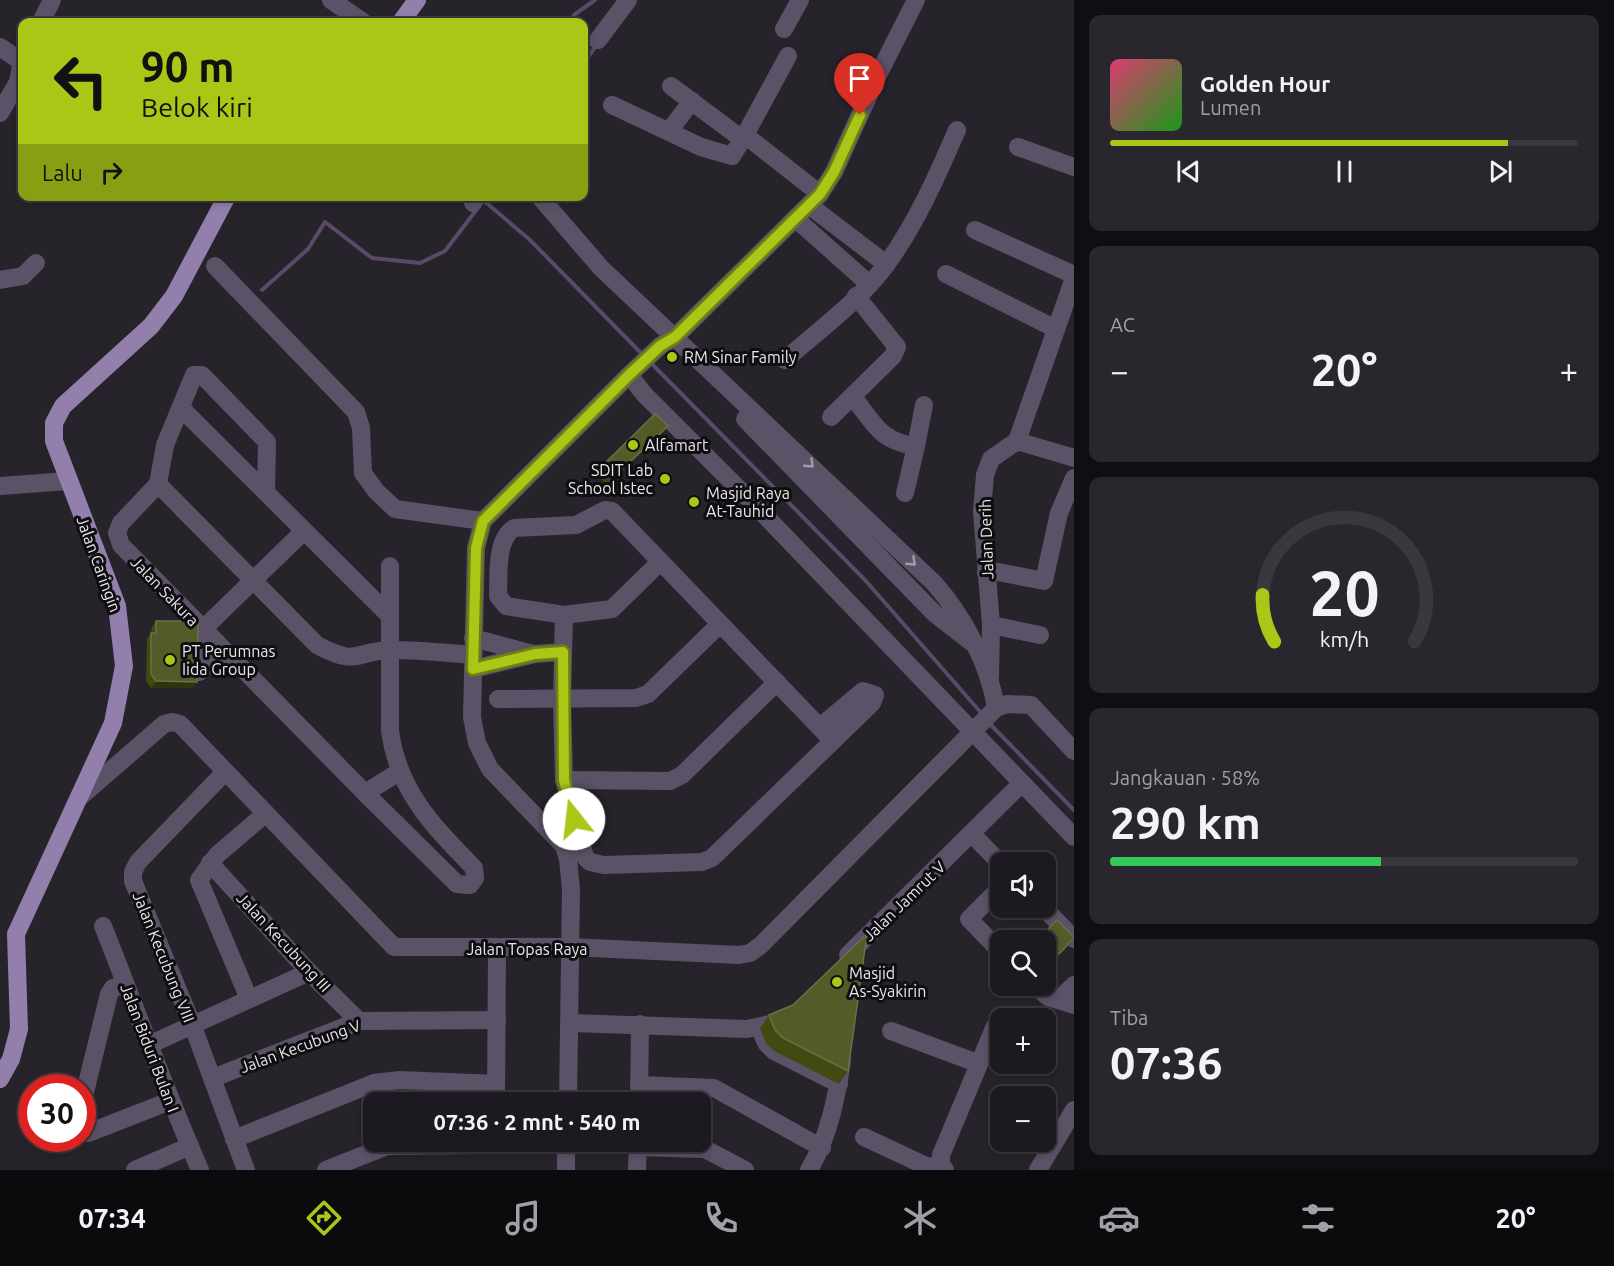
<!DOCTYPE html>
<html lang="id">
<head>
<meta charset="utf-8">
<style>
  body { margin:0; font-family:Ubuntu,sans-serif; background:#29272d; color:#f1f3f6; height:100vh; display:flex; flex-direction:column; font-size:22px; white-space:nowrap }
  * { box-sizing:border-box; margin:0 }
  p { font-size:20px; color:#a0a1a5 }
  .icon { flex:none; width:33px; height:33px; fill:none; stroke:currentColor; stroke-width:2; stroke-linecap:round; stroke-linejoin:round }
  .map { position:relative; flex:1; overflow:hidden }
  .drawer { display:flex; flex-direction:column; gap:15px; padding:15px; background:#0f0e12; width:540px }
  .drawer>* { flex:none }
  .banner { position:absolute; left:18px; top:18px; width:570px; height:183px; border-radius:12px; box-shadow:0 3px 9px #0003,0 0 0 2px #3a383e; background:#aac718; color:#111; overflow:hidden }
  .fabs { position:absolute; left:990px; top:852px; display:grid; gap:12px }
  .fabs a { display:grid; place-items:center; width:66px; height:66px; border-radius:12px; background:#1c1a20; box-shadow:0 3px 9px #0003,0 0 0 2px #3a383e; font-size:30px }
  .speed { position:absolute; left:18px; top:1074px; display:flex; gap:12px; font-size:30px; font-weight:700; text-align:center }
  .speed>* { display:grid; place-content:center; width:78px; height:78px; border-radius:50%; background:#1c1a20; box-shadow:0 3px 9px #0003,0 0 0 2px #3a383e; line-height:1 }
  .speed .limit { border:9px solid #d22; background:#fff; color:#111 }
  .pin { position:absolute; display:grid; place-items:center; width:51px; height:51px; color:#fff; margin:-62px -26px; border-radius:50% 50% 50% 0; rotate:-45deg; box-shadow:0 0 6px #0007 }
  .pin .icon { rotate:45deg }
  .me { position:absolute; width:66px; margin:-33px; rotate:344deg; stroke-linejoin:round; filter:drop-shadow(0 0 4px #0008) }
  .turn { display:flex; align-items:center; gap:21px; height:126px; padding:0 24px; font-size:27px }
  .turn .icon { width:78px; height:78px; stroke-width:2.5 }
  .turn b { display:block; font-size:42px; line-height:51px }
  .then { display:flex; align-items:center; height:57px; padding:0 24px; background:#0003; gap:12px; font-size:22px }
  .big { font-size:45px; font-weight:600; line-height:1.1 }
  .drawer .tile { flex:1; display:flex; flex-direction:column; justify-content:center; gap:9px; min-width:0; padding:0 21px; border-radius:12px; background:#29272d }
  .drawer .dial { align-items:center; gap:0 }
  .dial svg { height:156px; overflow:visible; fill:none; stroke:#3a383e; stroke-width:7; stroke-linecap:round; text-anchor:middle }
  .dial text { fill:#f1f3f6; stroke:none }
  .song { display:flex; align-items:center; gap:18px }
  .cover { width:72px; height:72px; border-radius:9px; background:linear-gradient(135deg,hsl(340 70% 55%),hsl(120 70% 35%)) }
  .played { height:6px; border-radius:3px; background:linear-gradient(90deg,#aac718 85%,#3a383e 85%) }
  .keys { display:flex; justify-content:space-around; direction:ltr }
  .heat { display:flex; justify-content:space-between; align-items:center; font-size:33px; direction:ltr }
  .charge { height:9px; border-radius:4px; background:linear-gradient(90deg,#34c759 58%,#3a383e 0) }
  .trip { position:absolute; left:363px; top:1092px; width:348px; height:60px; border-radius:12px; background:#1c1a20; box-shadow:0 3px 9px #0003,0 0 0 2px #3a383e; font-weight:600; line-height:60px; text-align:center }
  .dock { display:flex; height:96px; justify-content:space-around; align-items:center; background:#0b0a0d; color:#a0a1a5 }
  .dock .icon { width:42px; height:42px }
  .dock .selected { color:#aac718 }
  .dock b { font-size:27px; color:#f1f3f6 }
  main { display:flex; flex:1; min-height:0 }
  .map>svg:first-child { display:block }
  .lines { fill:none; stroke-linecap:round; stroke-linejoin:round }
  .stream { stroke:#5a4968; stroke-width:4 }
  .minor { stroke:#5c5268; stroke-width:18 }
  .major { stroke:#937fac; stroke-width:18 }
  .wall { fill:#414a10 }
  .shaded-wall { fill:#2e3311 }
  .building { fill:#535b28; stroke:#6a7146; stroke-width:1.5 }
  .oneway { stroke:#a29caa }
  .route-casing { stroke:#6e8110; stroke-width:15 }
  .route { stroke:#aac718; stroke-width:10 }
  .poi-dot { fill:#aac718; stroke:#0e0d10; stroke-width:2 }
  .labels { text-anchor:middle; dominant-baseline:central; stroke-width:6; stroke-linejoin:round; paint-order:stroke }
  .poi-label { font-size:16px; fill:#e9e7eb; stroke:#0e0d10; text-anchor:start }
  .street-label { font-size:16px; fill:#e9e7eb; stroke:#0e0d10 }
</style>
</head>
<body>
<main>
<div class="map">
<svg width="1074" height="1170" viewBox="0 0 1074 1170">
  <rect width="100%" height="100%" fill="#26232a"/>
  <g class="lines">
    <g class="stream">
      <path d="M571 22 574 15 595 0"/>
      <path d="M584 38 595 47 584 63"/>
      <path d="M486 196 483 200 530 240 643 355"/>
      <path d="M262 290 308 249 325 222 372 258 420 263 445 251 477 209"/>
      <path d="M650 362 866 581 983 715"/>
      <path d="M989 723 1074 810"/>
    </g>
    <g class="minor">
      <path d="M331 0 363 22"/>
      <path d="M41 22 52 0"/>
      <path d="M784 29 800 0"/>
      <path d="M598 40 628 0"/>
      <path d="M0 47 22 62"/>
      <path d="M671 86 742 139"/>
      <path d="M612 105 701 147 732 156 745 135 820 194"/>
      <path d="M0 113 18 82 22 60"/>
      <path d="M669 131 692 101"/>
      <path d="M745 135 788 56"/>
      <path d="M1018 147 1074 167"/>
      <path d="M539 196 601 268 934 583C963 616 989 663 996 708"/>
      <path d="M473 203 477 196"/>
      <path d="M810 206 886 264"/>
      <path d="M796 219 869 284"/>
      <path d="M975 230 1074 275"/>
      <path d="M215 266 356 412 361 428 363 473 376 491 395 509 483 521"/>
      <path d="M946 274 1056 329"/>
      <path d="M0 280 23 276 36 263"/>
      <path d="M785 360C819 330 859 301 886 265 916 224 937 176 957 130"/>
      <path d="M629 375 644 394 750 500 1074 837"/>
      <path d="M853 397C874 423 880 442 916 446L924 405"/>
      <path d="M181 408 390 616"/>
      <path d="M831 417 893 356 897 347 856 296"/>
      <path d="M745 419 935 614 971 642"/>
      <path d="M1017 441 1074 458"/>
      <path d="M158 484 121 523 117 533 121 545 365 793"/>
      <path d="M158 484 317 645C360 668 354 650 393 650 419 650 446 653 473 655"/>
      <path d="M158 484 165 445 194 375H202L267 442 266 492"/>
      <path d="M0 486 68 481"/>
      <path d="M905 493 916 446"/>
      <path d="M660 562 612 609 564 615 506 606 498 596C499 577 495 540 514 528L576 525 605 510 612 511 832 740"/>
      <path d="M390 566V731C398 791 433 826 474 868L475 878 470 885 457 884 365 793 399 772"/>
      <path d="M986 573 998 572 1044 581 1059 513 1074 478"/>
      <path d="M564 615 562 699 564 780 585 857 590 862 604 865 702 862 712 858 872 703 875 695 863 691 820 727"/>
      <path d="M991 625 1040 635"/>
      <path d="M473 638 533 654"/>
      <path d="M224 651 199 672 196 669V642L199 633 304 531"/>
      <path d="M473 669 535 654 563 652"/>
      <path d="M990 677 991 625 982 511 985 475 991 459 1017 441 1074 278"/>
      <path d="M498 699 636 698 648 694 720 624"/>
      <path d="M225 772 138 862 133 872V881L192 1024 246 1170"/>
      <path d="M564 780 670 781 682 775 777 682"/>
      <path d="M80 797 164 724 172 722 180 724 394 947H570L739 955 750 953 761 945 996 708 1007 704 1031 705 1074 751"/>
      <path d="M972 834 1000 863"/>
      <path d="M210 863 309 972 359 1021"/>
      <path d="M1000 888 969 919 1000 951"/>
      <path d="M1044 908 1074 939"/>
      <path d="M103 926C135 1007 165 1089 200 1170"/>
      <path d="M848 955 1022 783"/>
      <path d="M1035 986 1048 997 1074 1005"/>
      <path d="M249 999 199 880 217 855 265 814"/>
      <path d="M1058 1000 1074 985"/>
      <path d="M571 1023 747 1029 775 1023 783 1018"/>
      <path d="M760 1028 766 1043 774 1051 839 1084"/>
      <path d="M891 1031 977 1063"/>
      <path d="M151 1044 309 972"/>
      <path d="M213 1078 359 1021 497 1020"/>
      <path d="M639 1085 714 1088 822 1148"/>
      <path d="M496 1102 497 949"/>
      <path d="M568 1102 571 889 568 859 564 846 490 769 477 743 472 717 476 548 483 521 629 375 660 346 675 337 820 194 834 172 877 77 916 0"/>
      <path d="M639 1102 640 1024"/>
      <path d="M82 1104 109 994 113 988 125 984"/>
      <path d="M82 1132 88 1133 170 1101"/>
      <path d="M864 1137 928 1167 941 1164"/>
      <path d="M234 1139 374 1083 400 1080 496 1084"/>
      <path d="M566 1142V1170"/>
      <path d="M638 1147 705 1149 745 1170"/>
      <path d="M135 1170 190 1146"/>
      <path d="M326 1170 387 1146 566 1144"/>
      <path d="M637 1170 638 1142"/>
      <path d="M809 1170C829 1136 836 1100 842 1061"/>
      <path d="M945 1170 941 1164V1155L995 1026"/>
      <path d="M1038 1170 1074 1110"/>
    </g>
    <g class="major">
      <path d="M401 22 417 0"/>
      <path d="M0 1079 11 1059 19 1029 16 934 113 723 124 666 117 606 54 441V423L63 406 151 326 174 296 227 196"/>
    </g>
  </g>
  <g class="wall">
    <path d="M668 426 663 432 607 485 596 474 601 467Z"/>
    <path d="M156 621 197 682 192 688H151L146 681 147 639 151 633 152 627Z"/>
    <path d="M1041 936 1074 939 1070 944 1054 960 1046 951V940H1037Z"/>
    <path d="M769 1015 848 1071 839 1084 774 1051 766 1043 760 1028Z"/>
  </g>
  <g class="shaded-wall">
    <path d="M668 426 663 432 607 485 612 479Z"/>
    <path d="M156 681 197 682 192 688H151Z"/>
    <path d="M1074 938 1070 944 1054 960 1059 954Z"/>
  </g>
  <g class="building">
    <path d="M655 414 668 426 612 479 601 467Z"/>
    <path d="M156 621H198L197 682 156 681 151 674V633H156Z"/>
    <path d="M1057 920 1074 937V938L1059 954 1041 936Z"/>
    <path d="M867 934 848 1071 783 1038 775 1030 769 1015 793 1005Z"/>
  </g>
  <defs><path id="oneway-chevron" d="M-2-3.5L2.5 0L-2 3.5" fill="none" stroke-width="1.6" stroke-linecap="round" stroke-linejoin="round" transform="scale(1.5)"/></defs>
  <g class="oneway">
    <use href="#oneway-chevron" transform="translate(810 464) rotate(43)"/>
    <use href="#oneway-chevron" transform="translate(912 562) rotate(43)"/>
  </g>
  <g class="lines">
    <defs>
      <path id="route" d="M574 819 564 780 563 652 535 654 473 669 476 548 483 521 629 375 660 346 675 337 820 194 834 172 860 115"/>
    </defs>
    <use href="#route" class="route-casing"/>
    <use href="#route" class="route"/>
  </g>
  <g class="poi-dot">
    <circle cx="672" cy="357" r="6"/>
    <circle cx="633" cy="445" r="6"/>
    <circle cx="665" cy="479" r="6"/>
    <circle cx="694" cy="502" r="6"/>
    <circle cx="170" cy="660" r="6"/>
    <circle cx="837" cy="982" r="6"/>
  </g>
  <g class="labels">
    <g class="poi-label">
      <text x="684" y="357">RM Sinar Family</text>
      <text x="645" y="445">Alfamart</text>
      <text x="653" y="470" text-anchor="end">SDIT Lab<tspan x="653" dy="18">School Istec</tspan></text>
      <text x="706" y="493">Masjid Raya<tspan x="706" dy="18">At-Tauhid</tspan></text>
      <text x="182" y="651">PT Perumnas<tspan x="182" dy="18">Iida Group</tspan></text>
      <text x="849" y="973">Masjid<tspan x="849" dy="18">As-Syakirin</tspan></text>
    </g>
    <g class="street-label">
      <text transform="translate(986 539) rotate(-92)">Jalan Derih</text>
      <text transform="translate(99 564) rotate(70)">Jalan Caringin</text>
      <text transform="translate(165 591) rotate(46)">Jalan Sakura</text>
      <text transform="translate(904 901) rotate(-44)">Jalan Jamrut V</text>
      <text transform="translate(284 942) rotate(47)">Jalan Kecubung III</text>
      <text x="527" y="949">Jalan Topas Raya</text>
      <text transform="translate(164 957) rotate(68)">Jalan Kecubung VIII</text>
      <text transform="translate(300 1046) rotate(-20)">Jalan Kecubung V</text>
      <text transform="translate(150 1048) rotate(69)">Jalan Biduri Bulan I</text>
    </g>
  </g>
</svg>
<div class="fabs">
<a><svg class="icon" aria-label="sound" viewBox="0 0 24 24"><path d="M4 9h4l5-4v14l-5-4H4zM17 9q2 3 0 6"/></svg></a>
<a><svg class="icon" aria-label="search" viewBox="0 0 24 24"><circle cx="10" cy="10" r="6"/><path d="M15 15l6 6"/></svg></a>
<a>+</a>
<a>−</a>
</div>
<div class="speed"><div class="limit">30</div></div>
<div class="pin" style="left:860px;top:115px;background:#d93025"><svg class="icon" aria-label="arrive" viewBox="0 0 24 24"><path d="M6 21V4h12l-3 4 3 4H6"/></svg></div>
<svg class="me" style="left:574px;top:819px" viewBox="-20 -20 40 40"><circle r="19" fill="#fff"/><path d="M0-13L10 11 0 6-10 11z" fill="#aac718"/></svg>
<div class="trip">07:36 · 2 mnt · 540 m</div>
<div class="banner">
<div class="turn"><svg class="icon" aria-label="left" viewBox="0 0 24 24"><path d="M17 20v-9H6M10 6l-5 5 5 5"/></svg><div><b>90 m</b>Belok kiri</div></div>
<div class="then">Lalu<svg class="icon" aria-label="right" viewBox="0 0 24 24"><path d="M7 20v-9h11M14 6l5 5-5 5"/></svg></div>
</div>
</div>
<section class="drawer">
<div class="tile">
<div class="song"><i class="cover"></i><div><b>Golden Hour</b><p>Lumen</p></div></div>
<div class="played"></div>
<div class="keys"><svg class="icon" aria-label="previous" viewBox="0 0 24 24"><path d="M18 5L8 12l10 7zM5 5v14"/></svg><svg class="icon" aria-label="pause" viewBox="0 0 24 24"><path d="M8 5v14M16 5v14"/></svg><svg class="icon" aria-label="next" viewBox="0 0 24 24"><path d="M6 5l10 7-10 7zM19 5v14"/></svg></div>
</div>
<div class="tile"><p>AC</p>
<div class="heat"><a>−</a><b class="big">20°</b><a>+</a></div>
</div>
<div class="tile dial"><svg viewBox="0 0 100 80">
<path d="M14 69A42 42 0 1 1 86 69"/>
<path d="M14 69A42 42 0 0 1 8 45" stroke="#aac718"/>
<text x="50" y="56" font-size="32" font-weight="700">20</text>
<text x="50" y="72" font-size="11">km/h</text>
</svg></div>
<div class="tile"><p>Jangkauan · 58%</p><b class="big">290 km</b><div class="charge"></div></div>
<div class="tile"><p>Tiba</p><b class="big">07:36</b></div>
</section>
</main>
<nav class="dock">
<b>07:34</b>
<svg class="icon selected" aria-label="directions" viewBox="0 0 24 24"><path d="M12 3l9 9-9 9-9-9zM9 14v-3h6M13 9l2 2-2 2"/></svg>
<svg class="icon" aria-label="music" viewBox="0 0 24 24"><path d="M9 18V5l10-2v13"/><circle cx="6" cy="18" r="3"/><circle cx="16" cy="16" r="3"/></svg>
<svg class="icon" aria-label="phone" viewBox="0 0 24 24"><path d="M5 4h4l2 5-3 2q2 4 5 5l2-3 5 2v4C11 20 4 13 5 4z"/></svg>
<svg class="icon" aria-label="climate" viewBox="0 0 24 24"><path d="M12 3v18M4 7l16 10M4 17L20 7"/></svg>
<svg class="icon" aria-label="car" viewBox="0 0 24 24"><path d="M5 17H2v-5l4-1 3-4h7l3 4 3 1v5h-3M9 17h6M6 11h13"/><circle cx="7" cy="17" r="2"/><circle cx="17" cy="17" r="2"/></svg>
<svg class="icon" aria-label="filters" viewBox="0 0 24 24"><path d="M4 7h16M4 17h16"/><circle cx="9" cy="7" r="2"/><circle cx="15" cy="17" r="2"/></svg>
<b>20°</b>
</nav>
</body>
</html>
